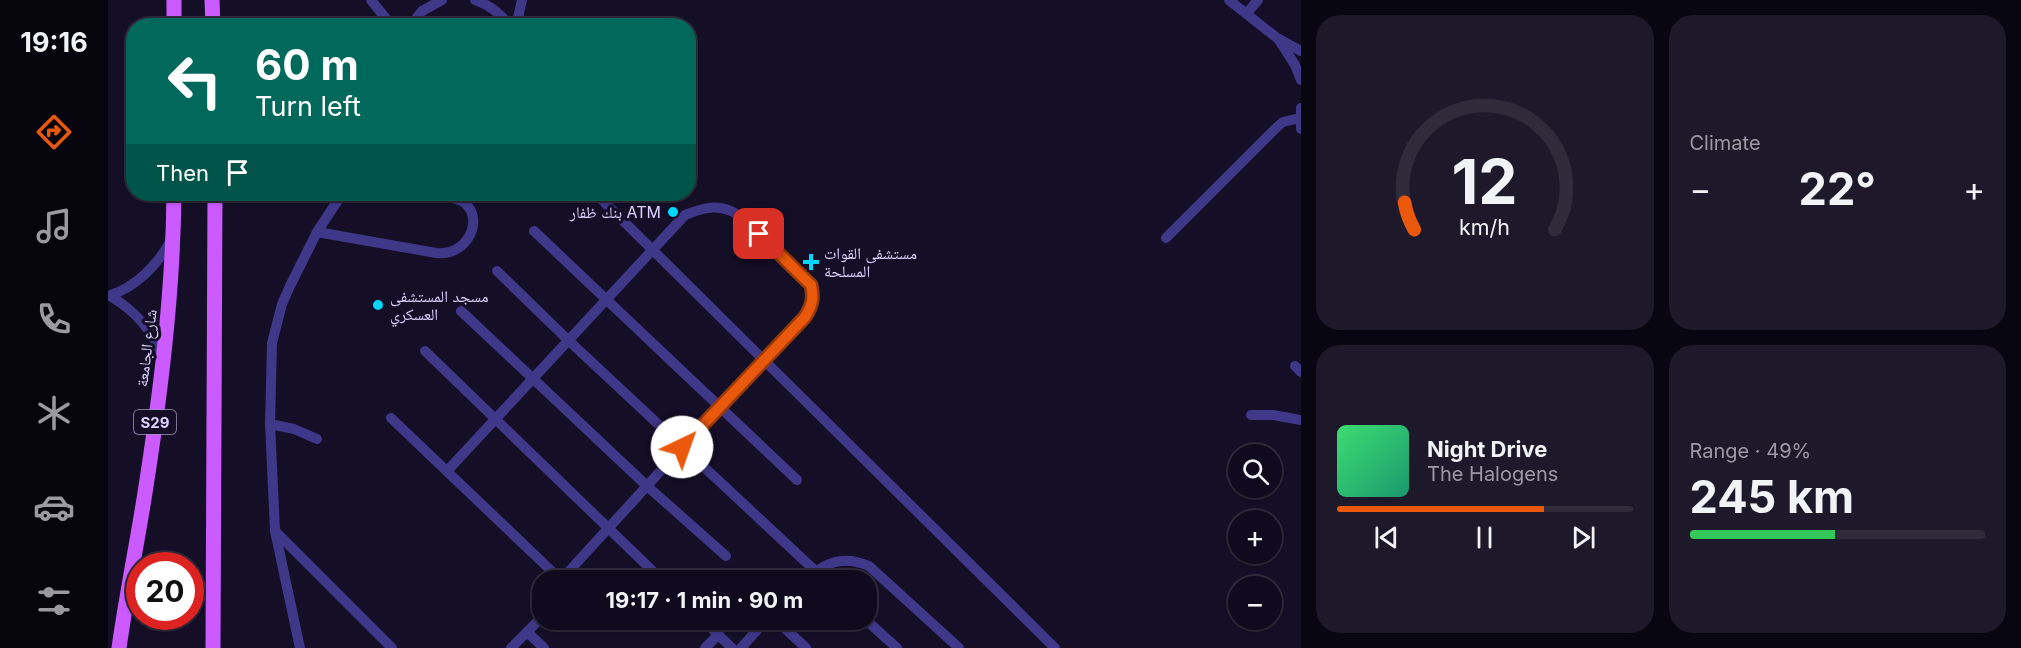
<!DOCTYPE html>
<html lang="en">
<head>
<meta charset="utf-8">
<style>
  body { margin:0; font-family:Inter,"Noto Naskh Arabic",sans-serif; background:#1d182a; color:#f1f3f6; height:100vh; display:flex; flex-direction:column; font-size:22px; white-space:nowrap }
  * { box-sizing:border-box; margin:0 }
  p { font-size:20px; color:#9b9aa4 }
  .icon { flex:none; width:33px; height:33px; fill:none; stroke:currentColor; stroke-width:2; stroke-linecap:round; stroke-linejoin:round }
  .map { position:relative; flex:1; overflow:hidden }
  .side { display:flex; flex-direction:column; gap:15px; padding:15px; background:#080610; width:720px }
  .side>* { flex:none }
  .hud { position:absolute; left:18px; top:18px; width:570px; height:183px; border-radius:24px; box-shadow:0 2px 4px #0004,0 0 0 2px #2f2b3b; background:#00695c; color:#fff; overflow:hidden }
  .tools { position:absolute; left:1120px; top:444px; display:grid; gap:12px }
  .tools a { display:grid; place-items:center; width:54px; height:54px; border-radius:50%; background:#0f0a1d; box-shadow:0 2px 4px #0004,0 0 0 2px #2f2b3b; font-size:30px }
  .speed { position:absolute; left:18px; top:552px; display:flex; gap:12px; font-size:30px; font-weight:700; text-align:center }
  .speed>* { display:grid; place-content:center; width:78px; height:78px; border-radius:50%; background:#0f0a1d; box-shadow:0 2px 4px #0004,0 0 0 2px #2f2b3b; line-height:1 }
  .speed .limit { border:9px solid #d22; background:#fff; color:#111 }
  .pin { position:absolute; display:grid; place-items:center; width:51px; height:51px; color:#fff; margin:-26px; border-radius:12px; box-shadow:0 3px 9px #0006 }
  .me { position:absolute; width:66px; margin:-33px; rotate:42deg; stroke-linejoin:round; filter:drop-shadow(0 0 4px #0008) }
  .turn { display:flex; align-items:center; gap:21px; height:126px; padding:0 30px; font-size:27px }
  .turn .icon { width:78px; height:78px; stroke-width:2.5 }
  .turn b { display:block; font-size:42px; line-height:51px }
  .then { display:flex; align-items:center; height:57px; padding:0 30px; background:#0003; gap:12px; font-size:22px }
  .big { font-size:45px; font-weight:700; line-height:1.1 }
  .side .card { flex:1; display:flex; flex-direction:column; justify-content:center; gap:9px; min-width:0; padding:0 21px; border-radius:24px; background:#1d182a }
  .side .dial { align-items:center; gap:0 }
  .dial svg { height:156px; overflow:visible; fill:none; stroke:#2f2b3b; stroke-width:7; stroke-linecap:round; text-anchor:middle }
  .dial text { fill:#f1f3f6; stroke:none }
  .song { display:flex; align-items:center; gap:18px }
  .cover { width:72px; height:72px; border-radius:9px; background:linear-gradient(135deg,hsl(140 70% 55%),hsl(160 70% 35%)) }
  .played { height:6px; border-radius:3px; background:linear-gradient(90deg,#ea580c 70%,#2f2b3b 70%) }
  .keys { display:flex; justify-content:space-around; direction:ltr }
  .heat { display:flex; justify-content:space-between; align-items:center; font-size:33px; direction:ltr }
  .charge { height:9px; border-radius:4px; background:linear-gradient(90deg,#34c759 49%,#2f2b3b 0) }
  .side .tiles { flex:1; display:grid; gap:15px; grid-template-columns:repeat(2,1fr) }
  .trip { position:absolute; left:424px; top:570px; width:345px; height:60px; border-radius:24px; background:#0f0a1d; box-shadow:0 2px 4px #0004,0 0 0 2px #2f2b3b; font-weight:700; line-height:60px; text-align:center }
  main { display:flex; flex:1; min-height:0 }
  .tabs { display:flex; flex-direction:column; width:108px; justify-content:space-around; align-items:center; background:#06040c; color:#9b9aa4 }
  .tabs .icon { width:42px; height:42px }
  .tabs .current { color:#ea580c }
  .tabs b { font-size:27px; color:#f1f3f6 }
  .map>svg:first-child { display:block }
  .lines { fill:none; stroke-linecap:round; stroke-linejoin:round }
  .service { stroke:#3f3788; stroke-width:10 }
  .primary { stroke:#cb5bff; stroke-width:15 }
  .route-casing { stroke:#983908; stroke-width:15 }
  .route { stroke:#ea580c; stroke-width:10 }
  .poi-dot { fill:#00d7ff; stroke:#140e27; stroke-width:2 }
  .labels { text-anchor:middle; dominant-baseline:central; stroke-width:6; stroke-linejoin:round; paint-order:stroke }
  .shield { fill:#140e27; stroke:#a099be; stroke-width:1.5 }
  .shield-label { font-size:15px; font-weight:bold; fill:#dcd4ff }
  .poi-label { font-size:16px; fill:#dcd4ff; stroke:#140e27; text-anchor:start }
  .street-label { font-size:16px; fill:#dcd4ff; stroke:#140e27 }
</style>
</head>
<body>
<main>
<nav class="tabs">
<b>19:16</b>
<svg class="icon current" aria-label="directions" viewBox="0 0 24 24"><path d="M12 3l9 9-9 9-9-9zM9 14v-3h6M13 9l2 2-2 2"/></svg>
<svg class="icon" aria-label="music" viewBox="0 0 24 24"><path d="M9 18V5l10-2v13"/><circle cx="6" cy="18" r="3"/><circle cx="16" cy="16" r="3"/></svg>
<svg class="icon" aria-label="phone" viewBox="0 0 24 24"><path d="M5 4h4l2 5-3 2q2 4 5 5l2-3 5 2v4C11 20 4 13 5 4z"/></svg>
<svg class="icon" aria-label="climate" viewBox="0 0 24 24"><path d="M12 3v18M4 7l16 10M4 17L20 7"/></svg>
<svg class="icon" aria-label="car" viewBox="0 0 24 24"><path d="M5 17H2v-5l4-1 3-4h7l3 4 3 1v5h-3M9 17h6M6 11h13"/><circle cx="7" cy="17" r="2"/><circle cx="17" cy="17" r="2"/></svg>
<svg class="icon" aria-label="filters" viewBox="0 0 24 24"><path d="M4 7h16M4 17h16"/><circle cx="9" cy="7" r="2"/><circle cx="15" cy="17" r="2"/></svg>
</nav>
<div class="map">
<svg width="1193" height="648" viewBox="0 0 1193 648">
  <rect width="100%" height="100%" fill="#140e27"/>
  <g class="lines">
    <g class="service">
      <path d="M263 0 284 26"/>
      <path d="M367 0C382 5 392 13 402 26"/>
      <path d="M1121 0 1169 38 1193 51"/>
      <path d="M1139 13 1150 0"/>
      <path d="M302 26 314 11 334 0"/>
      <path d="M408 26 414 0"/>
      <path d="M1171 40 1187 65 1193 80"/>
      <path d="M1193 108V129"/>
      <path d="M488 194 947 648"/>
      <path d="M426 231 689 480"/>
      <path d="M209 232 328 253C358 257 377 221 357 203 348 196 332 196 320 194"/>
      <path d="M1058 238 1169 127 1175 122 1192 118"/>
      <path d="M389 271 460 340 717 580"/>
      <path d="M0 296C27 288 50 265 63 240"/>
      <path d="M2 296C26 310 43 328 54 355"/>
      <path d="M353 311 539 486 618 556"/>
      <path d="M317 351 554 580"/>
      <path d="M1187 366 1193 372"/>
      <path d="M1143 415H1165L1193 420"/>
      <path d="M283 418 453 580"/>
      <path d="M162 424 186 429 209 439"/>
      <path d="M340 470 577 215C592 209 607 204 623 211 644 220 685 267 703 285 706 298 704 306 697 317L611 407 453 580"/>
      <path d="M167 531 284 648"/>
      <path d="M698 580C717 562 735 555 761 566L851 648"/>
      <path d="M595 620 624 648"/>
      <path d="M668 620 698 648"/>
      <path d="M758 620 789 648"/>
      <path d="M419 632 436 648"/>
      <path d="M192 648 167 531 162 424 164 343 174 304 182 286 209 232 234 194"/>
      <path d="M403 648 435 616"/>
      <path d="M597 648 611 634"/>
      <path d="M633 648 658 620"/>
    </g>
    <g class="primary">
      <path d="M66 0V26"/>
      <path d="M104 0 105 26"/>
      <path d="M11 648C18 598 28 549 36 499 52 398 65 296 66 194"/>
      <path d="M105 648 107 194"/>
    </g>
  </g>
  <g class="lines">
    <defs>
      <path id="route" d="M574 447 697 317C704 306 706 298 703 285L651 234"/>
    </defs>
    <use href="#route" class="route-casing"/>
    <use href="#route" class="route"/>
  </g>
  <g class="poi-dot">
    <circle cx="565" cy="212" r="6"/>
    <path d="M700 253h6v6h6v6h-6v6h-6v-6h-6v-6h6z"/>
    <circle cx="270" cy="305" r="6"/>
  </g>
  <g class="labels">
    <rect class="shield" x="26" y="410" width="42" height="24" rx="4.5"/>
    <g class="shield-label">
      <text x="47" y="422">S29</text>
    </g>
    <g class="poi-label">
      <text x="553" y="212" text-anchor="end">بنك ظفار ATM</text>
      <text x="716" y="253">مستشفى القوات<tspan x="716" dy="18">المسلحة</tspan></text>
      <text x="282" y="296">مسجد المستشفى<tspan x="282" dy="18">العسكري</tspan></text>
    </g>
    <g class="street-label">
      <text transform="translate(38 348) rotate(-83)">شارع الجامعة</text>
    </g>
  </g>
</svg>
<div class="tools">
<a><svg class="icon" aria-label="search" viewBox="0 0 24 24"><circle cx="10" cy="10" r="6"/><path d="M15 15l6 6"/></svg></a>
<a>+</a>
<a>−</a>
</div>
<div class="speed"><div class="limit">20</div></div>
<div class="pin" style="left:651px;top:234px;background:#d93025"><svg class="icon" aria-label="arrive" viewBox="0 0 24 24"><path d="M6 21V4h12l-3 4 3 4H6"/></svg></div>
<svg class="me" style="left:574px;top:447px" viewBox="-20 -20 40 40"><circle r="19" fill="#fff"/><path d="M0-13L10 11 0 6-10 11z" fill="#ea580c"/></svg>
<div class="trip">19:17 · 1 min · 90 m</div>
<div class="hud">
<div class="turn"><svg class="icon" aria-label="left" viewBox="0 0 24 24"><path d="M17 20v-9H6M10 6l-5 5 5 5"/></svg><div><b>60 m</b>Turn left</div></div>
<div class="then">Then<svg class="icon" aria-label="arrive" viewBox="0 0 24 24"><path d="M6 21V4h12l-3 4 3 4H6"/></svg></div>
</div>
</div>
<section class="side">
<div class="tiles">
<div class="card dial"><svg viewBox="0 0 100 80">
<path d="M14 69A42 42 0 1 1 86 69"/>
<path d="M14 69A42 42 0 0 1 9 55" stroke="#ea580c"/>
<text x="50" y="56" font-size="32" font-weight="700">12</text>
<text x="50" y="72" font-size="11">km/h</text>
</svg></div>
<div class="card"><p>Climate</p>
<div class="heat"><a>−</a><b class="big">22°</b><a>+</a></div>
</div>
<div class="card">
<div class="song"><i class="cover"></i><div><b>Night Drive</b><p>The Halogens</p></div></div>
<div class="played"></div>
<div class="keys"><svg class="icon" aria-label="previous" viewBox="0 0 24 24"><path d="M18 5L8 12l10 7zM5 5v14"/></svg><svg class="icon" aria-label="pause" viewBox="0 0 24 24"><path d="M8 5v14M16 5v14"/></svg><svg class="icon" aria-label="next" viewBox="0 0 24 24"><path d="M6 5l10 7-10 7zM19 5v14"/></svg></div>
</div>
<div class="card"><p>Range · 49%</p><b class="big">245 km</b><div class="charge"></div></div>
</div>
</section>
</main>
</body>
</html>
